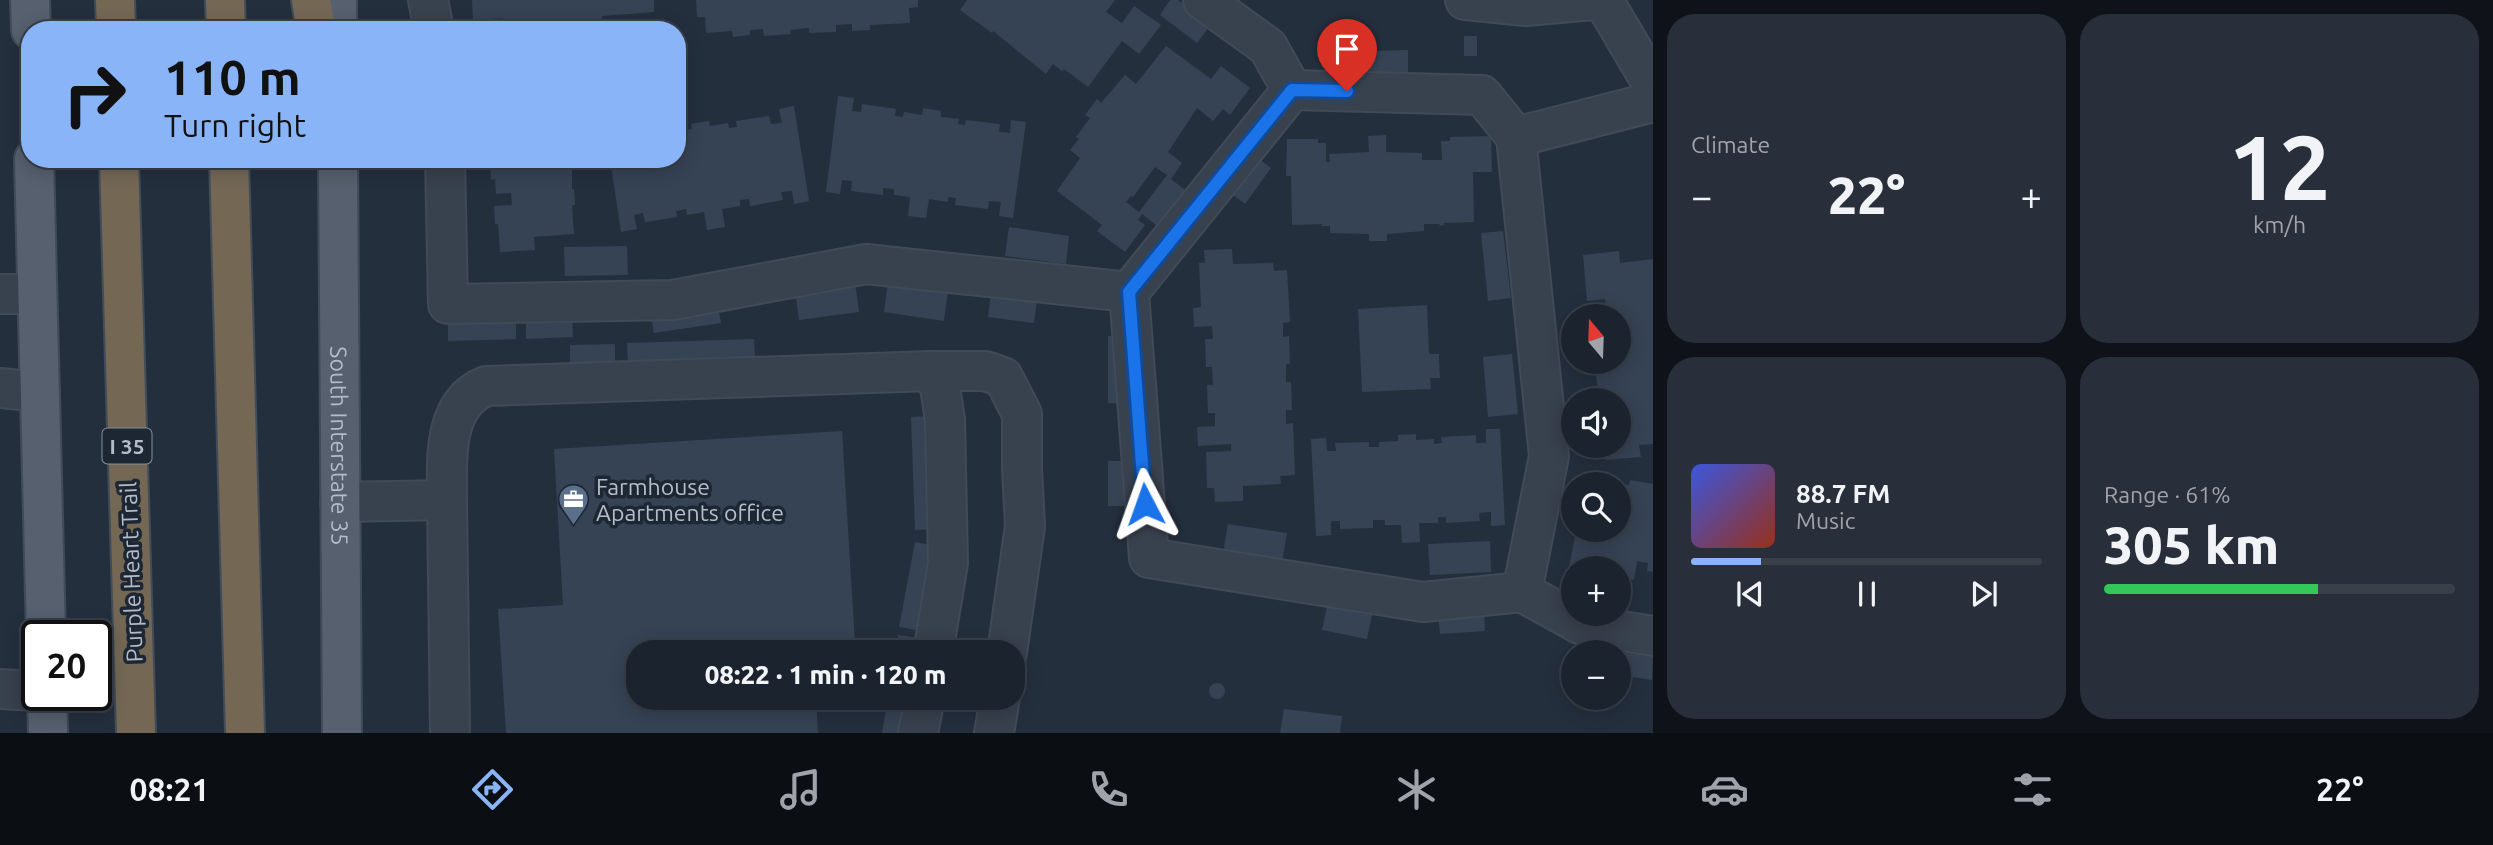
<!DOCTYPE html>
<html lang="en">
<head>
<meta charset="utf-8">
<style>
  body { margin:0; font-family:Ubuntu,sans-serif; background:#282f3a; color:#f1f3f6; height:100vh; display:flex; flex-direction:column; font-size:26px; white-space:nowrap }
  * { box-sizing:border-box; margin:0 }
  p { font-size:23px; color:#a0a4aa }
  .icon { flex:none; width:38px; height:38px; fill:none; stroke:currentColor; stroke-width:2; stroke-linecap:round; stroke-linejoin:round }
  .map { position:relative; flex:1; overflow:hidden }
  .panel { display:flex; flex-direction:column; gap:14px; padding:14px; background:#0f1319; width:840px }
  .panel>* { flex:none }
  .top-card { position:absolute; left:21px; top:21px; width:665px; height:147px; border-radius:28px; box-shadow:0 4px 18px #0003,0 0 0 2px #39404a; background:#8ab4f8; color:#111; overflow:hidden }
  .needle { width:46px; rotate:341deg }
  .tools { position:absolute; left:1561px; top:304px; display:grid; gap:14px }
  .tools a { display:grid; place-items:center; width:70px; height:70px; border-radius:50%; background:#1b232e; box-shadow:0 4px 18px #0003,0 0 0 2px #39404a; font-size:35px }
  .speed { position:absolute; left:21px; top:620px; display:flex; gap:14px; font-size:35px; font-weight:700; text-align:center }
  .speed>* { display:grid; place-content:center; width:91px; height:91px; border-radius:50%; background:#1b232e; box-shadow:0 4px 18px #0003,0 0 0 2px #39404a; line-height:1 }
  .speed .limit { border:4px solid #111; border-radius:10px; background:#fff; color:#111 }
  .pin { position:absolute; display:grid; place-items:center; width:60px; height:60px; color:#fff; margin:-72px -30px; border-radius:50% 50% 50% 0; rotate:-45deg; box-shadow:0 0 7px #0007 }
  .pin .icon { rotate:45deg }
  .me { position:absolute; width:77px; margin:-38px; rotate:356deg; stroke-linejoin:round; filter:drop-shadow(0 0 5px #0008) }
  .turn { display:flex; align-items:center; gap:24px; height:147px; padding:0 28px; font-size:32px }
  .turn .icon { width:91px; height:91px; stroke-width:2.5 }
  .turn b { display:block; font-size:49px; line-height:60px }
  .big { font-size:52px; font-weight:800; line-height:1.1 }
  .panel .tile { flex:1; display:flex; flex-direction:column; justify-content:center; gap:10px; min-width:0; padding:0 24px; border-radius:28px; background:#282f3a }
  .panel .dial { align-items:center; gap:0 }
  .dial b { font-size:91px; line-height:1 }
  .song { display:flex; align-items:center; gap:21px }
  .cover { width:84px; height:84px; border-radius:10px; background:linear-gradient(135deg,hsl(230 70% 55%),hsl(10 70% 35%)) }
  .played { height:7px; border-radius:4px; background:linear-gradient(90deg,#8ab4f8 20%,#39404a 20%) }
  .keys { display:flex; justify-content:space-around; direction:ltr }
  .heat { display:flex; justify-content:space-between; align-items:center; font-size:38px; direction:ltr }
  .charge { height:10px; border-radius:5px; background:linear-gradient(90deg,#34c759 61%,#39404a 0) }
  .panel .tiles { flex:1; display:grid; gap:14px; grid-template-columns:repeat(2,1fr) }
  .trip { position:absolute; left:626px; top:640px; width:399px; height:70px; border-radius:28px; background:#1b232e; box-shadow:0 4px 18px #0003,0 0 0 2px #39404a; font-weight:800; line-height:70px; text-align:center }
  .tabs { display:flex; height:112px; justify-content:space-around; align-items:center; background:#0b0e12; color:#a0a4aa }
  .tabs .icon { width:49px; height:49px }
  .tabs .current { color:#8ab4f8 }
  .tabs b { font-size:32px; color:#f1f3f6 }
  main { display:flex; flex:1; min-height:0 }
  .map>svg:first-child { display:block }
  .building { fill:#364354; fill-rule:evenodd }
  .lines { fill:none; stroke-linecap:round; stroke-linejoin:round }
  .minor-casing { stroke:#414a57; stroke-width:42 }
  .major-casing { stroke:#414a57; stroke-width:42 }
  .highway-casing { stroke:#434c59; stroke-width:42 }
  .minor { stroke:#38414e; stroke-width:38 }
  .major { stroke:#56606e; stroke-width:38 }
  .highway { stroke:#746855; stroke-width:38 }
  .route-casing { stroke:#114b97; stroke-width:18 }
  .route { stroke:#1a73e8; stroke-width:12 }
  .labels { text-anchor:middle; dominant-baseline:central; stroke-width:7; stroke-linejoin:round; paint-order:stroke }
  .shield { fill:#1d2633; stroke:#878f9c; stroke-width:2 }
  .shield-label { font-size:21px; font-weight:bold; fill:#b4bcc9 }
  .street-label { font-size:23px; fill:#b4bcc9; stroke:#1d2633 }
  .poi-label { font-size:23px; fill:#b4bcc9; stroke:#1d2633; text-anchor:start }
</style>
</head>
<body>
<main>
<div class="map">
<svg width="1653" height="733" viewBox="0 0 1653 733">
  <rect width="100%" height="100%" fill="#242f3e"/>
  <g class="building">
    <path d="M472 0H654V12L602 16V21L587 22V25L566 26 567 30H549V26H510V20L503 21V18L473 20Z"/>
    <path d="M696 0H918V7L909 8 910 23 870 25V30L852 31V24L836 25V32L809 33V28L790 30 791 34 764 36 763 29 750 30V35L733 37 732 31 706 33 705 17H697Z"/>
    <path d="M967 0H1115L1106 12 1122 23 1134 6 1161 25 1139 54 1122 41 1088 87 1064 69 1062 71 1053 64 1046 74 993 31 992 33 960 10Z"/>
    <path d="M1170 0H1178L1211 24 1197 43 1160 15Z"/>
    <rect x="1464" y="36" width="13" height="20"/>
    <path d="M1166 46 1211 79 1221 66 1250 88 1230 115 1223 109 1213 121 1197 108 1168 152 1182 163 1171 179 1185 190 1157 226 1142 214 1138 220 1145 225 1125 252 1097 231 1102 225 1057 191 1080 158 1070 150 1079 139 1076 137 1090 118 1085 115 1097 99 1101 103 1125 75 1136 84ZM1155 167 1167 175 1139 212 1126 202 1131 196 1133 197Z"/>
    <path d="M1408 50V73L1340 75V52Z"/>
    <path d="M838 96 854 98 852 111 861 112 862 104 896 109 895 116 903 117 904 112 922 115 923 108 941 111V117L959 119 958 124 965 125 966 120 1000 124 999 132 1010 133 1011 120 1026 122 1013 218 999 216 1001 202 989 201 988 209 955 205 956 198 948 197V202L929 199 926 218 908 216 910 197 894 195V189L883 188V195L851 191 852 181 842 180 840 194 826 192Z"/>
    <path d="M794 106 809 201 794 204 792 191 781 192 783 200 750 206 749 199 740 200V206L722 209 725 227 707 230 704 212 687 215 686 209 676 211 677 217 645 222 643 213 634 215 637 229 621 232 610 159H677V131L692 129 691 124 709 121 710 126 728 123 729 128 737 127 736 121 769 116 771 124 782 123 779 109Z"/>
    <path d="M1386 135V152L1422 153V160H1442L1441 141H1450V137L1491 136 1492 172H1473L1474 222 1444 223V225L1439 226 1440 224H1424V231L1387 234V241H1369V234L1330 233V226H1322V224L1292 225 1291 176H1286L1287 139H1318V143H1326V162H1330L1329 154 1369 152 1368 136Z"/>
    <path d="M1254 155 1271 168 1245 204 1228 191Z"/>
    <path d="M490 159H572V189H574L575 205H572L574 234 534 237 535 250 500 252 498 224H495L494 206 512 205 511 193 496 194 495 179 491 180Z"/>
    <path d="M1009 227 1069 236 1066 264 1005 256Z"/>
    <path d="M1503 231 1511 298 1488 301 1481 233Z"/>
    <path d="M627 246 628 275 565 276 564 247Z"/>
    <path d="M1232 249 1233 264 1273 263 1274 271 1287 270 1290 322 1283 323V337L1289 336 1290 364H1286V382H1291L1292 410H1286V424L1293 423 1295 475 1280 476 1281 484 1243 486V501L1215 502 1214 488H1207L1206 452 1231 451V444L1198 446 1197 427 1215 426V413H1208L1207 385H1213L1212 367H1206L1205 339H1213L1212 326 1194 327 1193 308 1201 307 1199 263H1205L1204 250Z"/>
    <path d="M1619 251 1620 263 1653 259V444L1639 445 1641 457 1605 460 1603 446H1619V401H1603L1602 389 1598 390 1595 367 1580 369V362H1619V317H1594L1593 311 1606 309 1605 299 1587 301 1583 255Z"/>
    <path d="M855 282 859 312 799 320 795 291Z"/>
    <path d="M888 282 948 291 944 321 884 312Z"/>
    <path d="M991 294 1037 300 1034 323 988 317Z"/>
    <path d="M717 301 721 323 654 333 650 312Z"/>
    <path d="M1427 305 1429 354H1439V361L1440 378H1430L1431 389 1362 392 1358 309Z"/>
    <path d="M572 315 573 337 526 339V316Z"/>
    <path d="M516 316V339L448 341V318Z"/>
    <rect x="1108" y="336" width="22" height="67"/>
    <path d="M754 339 755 358 628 362 627 343Z"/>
    <path d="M615 344V365L570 366V345Z"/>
    <path d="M1512 354 1518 414 1488 417 1483 357Z"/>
    <path d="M932 416 935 529 915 530 911 417Z"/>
    <path d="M1486 429H1500L1505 525 1491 526V512L1479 513 1480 521 1446 523V517H1438V523H1419L1420 542 1402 543 1401 525H1385V520H1373V528L1340 529V521H1331V535L1316 536 1311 439 1326 438 1327 451H1336L1335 443 1369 442V447H1379V442L1398 441V435L1416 434V440L1434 439V444L1442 443 1441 437 1476 435V443H1486Z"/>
    <path d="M842 431 855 642 813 644 814 653H639V698H816L818 733H506L498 609 563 605 554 449Z"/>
    <rect x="1108" y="461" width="23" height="45"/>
    <path d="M1602 480 1629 485 1630 480 1653 484V572L1647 571 1648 563 1637 561 1634 580 1619 578V569L1569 567 1575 536 1583 538 1584 530H1619V485H1601Z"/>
    <path d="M1228 524 1287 533 1282 562 1223 553Z"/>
    <path d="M1490 541 1491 572 1430 575 1428 544Z"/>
    <path d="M915 542 937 546 921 631 899 627Z"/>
    <path d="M1327 606 1372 615 1367 639 1322 630Z"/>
    <path d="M1484 609 1485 631 1440 634 1438 613Z"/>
    <path d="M898 635 919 638 917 653H895Z"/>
    <path d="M1588 647 1613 651V653H1587Z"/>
    <path d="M1619 652 1653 657 1652 680 1619 675Z"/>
    <circle cx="1217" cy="691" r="8"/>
    <path d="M888 698H910L904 733H882Z"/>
    <path d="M1284 709 1342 716 1340 733H1280Z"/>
  </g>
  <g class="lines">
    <defs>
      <g id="minor">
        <path d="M428 0 434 30"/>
        <path d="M1203 0 1268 47 1292 90"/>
        <path d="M1465 0 1526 6 1593 0"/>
        <path d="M1603 0 1653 85"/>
        <path d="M1292 90 1482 95 1516 137 1653 102"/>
        <path d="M445 159 448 304 673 300 866 264 1129 292 1292 90"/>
        <path d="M1129 292 1149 558 1423 602 1522 592 1549 456 1516 137"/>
        <path d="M0 294H37"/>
        <path d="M931 371H985L1003 377 1022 414V469L1025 526 1007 653"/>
        <path d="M0 388 40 392"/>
        <path d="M447 500 450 733"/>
        <path d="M340 502 447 500C447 460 442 404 486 386L931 371 940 387 945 420 948 563 933 653"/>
        <path d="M1522 592 1580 624 1653 636"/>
        <path d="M0 689 37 691"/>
        <path d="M918 733 925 698"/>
        <path d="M994 733 1000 698"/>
      </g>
      <g id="major">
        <path d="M30 0 31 30"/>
        <path d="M337 0V30"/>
        <path d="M34 159 46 635"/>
        <path id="s1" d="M338 159 342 733"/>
        <path d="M47 695 48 733"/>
      </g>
      <g id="highway">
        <path d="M115 0 116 30"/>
        <path d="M225 0 226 30"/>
        <path d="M311 0 316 30"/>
        <path d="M119 159 136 733"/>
        <path d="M229 159 245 733"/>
      </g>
    </defs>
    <use href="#minor" class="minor-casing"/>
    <use href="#major" class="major-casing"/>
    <use href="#highway" class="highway-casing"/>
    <use href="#minor" class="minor"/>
    <use href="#major" class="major"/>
    <use href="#highway" class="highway"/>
  </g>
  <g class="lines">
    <defs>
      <path id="route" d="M1145 504 1129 292 1292 90 1347 91"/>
    </defs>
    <use href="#route" class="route-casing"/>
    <use href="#route" class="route"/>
  </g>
  <defs>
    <symbol id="office-pin" viewBox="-11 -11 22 30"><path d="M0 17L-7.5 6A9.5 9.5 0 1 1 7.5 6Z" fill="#5c6f8a" stroke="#1d2633"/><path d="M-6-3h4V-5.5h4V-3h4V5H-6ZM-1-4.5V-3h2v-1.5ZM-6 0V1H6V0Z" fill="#fff"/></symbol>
  </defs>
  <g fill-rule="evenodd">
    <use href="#office-pin" x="556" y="482" width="35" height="47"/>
  </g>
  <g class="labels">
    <rect class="shield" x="102.5" y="428.5" width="49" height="35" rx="5"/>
    <g class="shield-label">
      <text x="127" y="446">I 35</text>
    </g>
    <g class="street-label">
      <text stroke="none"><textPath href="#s1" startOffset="287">South Interstate 35</textPath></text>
      <text transform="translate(131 572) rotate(-92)">Purple Heart Trail</text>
    </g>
    <g class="poi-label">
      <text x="596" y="486">Farmhouse<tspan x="596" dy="26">Apartments office</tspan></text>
    </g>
  </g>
</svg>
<div class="tools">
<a><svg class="needle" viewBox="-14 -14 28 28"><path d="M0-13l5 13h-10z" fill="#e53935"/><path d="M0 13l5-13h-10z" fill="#a0a4aa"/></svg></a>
<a><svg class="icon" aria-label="sound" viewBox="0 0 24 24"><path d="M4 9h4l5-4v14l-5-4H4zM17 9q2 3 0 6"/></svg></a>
<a><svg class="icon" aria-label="search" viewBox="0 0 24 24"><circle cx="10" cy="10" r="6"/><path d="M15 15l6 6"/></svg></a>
<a>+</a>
<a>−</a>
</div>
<div class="speed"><div class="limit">20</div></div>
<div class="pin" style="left:1347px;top:91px;background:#d93025"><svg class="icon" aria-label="arrive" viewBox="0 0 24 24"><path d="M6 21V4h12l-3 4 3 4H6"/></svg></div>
<svg class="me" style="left:1145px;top:504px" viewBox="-20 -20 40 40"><path d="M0-17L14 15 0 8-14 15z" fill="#1a73e8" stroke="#fff" stroke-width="4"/></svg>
<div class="trip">08:22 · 1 min · 120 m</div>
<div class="top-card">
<div class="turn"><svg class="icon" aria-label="right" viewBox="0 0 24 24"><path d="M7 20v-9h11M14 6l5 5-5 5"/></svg><div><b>110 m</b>Turn right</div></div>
</div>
</div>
<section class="panel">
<div class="tiles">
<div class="tile"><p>Climate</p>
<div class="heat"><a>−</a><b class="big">22°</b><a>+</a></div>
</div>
<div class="tile dial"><b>12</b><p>km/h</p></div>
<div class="tile">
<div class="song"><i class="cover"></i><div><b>88.7 FM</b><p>Music</p></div></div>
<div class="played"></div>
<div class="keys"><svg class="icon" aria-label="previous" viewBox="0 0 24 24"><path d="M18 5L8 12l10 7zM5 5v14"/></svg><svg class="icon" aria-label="pause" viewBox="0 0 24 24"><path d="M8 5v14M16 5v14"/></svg><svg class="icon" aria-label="next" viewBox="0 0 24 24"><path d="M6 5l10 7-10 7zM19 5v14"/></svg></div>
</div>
<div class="tile"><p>Range · 61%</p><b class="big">305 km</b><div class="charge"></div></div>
</div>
</section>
</main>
<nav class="tabs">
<b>08:21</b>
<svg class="icon current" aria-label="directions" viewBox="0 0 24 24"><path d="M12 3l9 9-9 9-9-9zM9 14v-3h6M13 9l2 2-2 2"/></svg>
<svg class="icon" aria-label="music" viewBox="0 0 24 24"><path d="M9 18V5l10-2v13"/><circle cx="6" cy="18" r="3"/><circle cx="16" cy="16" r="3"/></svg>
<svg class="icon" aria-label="phone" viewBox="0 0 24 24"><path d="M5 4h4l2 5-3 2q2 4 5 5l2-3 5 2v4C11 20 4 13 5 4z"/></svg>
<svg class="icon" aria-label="climate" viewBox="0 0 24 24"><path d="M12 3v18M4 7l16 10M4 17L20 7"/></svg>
<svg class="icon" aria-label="car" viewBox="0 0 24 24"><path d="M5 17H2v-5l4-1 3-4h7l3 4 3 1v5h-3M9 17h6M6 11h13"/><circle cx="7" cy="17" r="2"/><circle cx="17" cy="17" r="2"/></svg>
<svg class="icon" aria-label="filters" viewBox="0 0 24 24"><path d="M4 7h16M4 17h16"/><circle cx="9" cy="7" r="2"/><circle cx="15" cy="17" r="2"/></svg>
<b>22°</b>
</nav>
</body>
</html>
